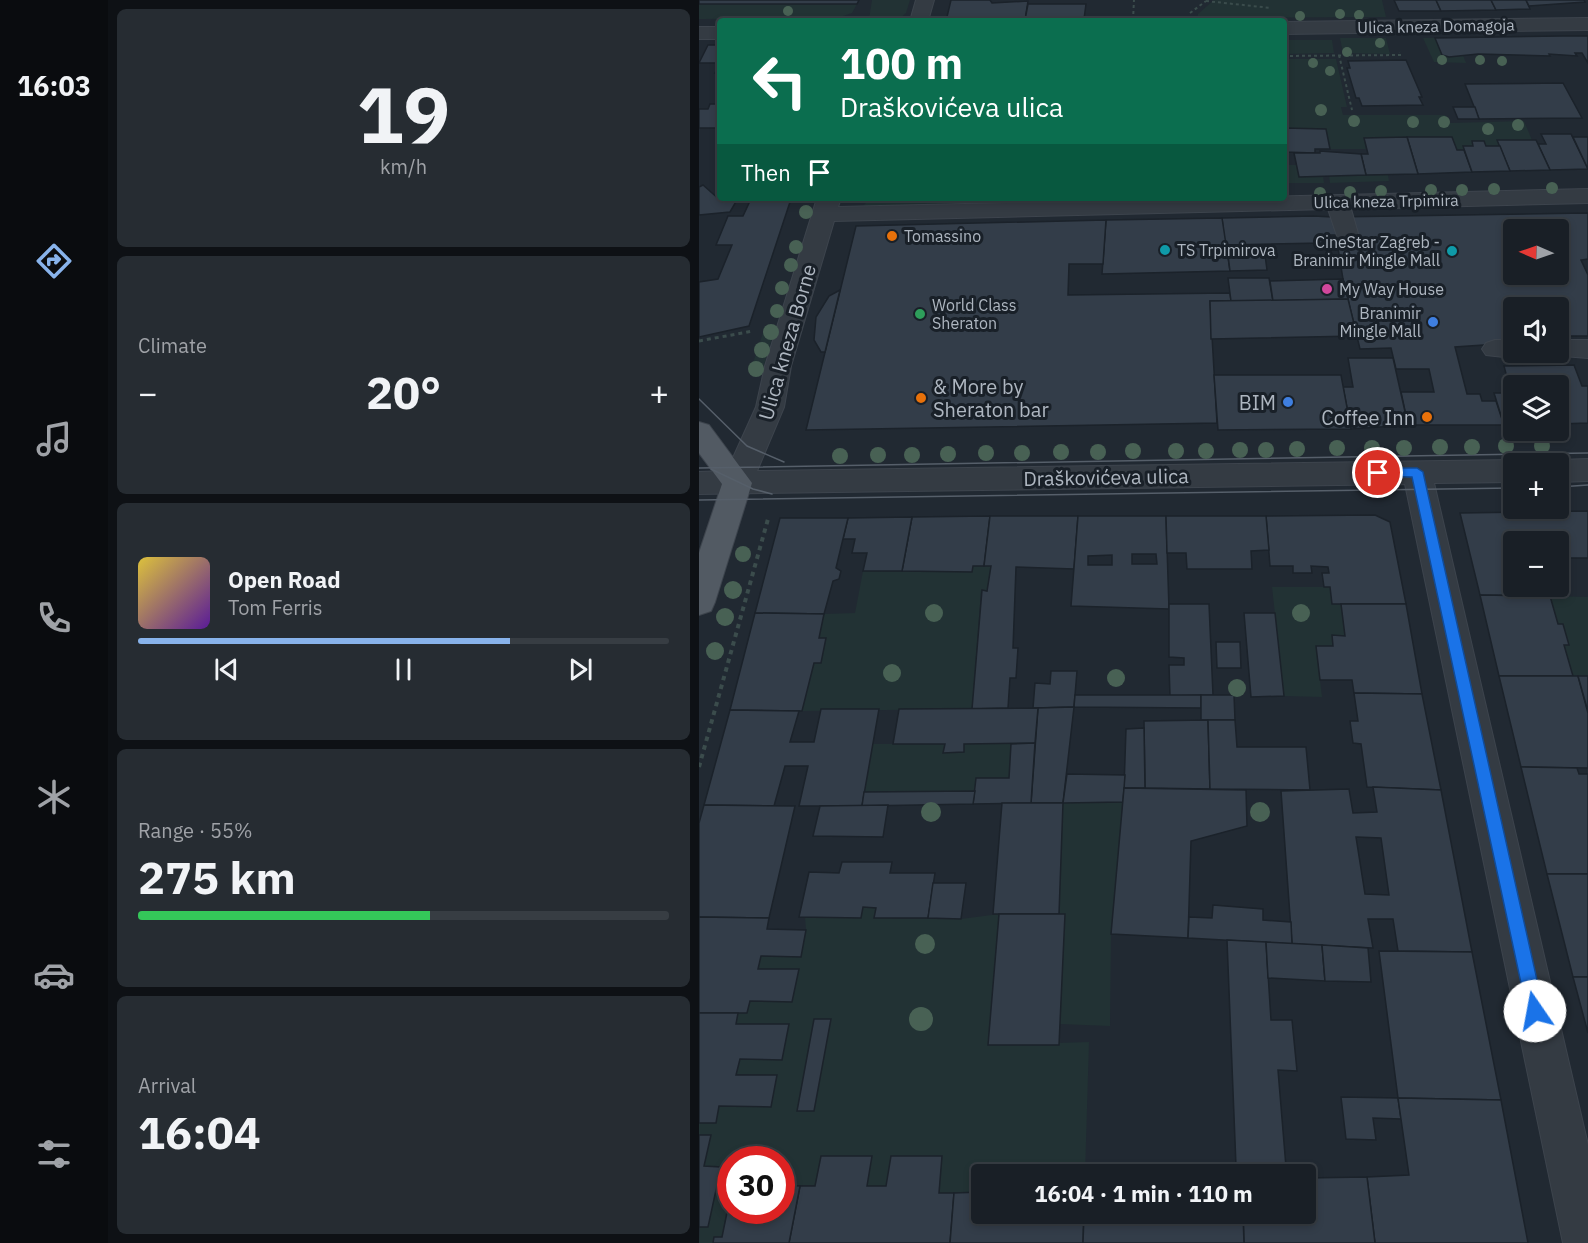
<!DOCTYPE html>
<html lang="en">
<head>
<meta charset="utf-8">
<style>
  body { margin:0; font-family:"IBM Plex Sans",sans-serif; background:#262c32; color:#f1f3f6; height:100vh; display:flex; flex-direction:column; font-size:22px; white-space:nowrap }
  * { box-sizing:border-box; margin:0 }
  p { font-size:20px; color:#9fa2a7 }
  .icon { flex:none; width:33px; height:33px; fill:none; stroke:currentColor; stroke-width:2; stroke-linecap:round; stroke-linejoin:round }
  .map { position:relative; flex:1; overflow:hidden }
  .drawer { display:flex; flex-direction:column; gap:9px; padding:9px; background:#0e1115; width:591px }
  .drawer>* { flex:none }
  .hud { position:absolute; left:18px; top:18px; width:570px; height:183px; border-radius:6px; box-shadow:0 3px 9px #0003,0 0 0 2px #373d43; background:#0b6e4f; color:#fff; overflow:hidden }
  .needle { width:39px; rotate:272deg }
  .controls { position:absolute; left:804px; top:219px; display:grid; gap:12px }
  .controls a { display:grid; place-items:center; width:66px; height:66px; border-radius:6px; background:#191f26; box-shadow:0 3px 9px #0003,0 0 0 2px #373d43; font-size:30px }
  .speed { position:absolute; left:18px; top:1146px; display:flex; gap:12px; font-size:30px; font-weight:700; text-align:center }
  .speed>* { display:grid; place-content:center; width:78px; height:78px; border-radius:50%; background:#191f26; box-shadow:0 3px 9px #0003,0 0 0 2px #373d43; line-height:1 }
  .speed .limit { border:9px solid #d22; background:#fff; color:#111 }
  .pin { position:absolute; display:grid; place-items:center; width:51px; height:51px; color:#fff; margin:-26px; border:3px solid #fff; border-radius:50%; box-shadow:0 2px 6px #0007 }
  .me { position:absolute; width:66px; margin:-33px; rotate:348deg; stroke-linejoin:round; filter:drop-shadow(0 0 4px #0008) }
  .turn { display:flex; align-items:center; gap:21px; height:126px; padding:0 24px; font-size:27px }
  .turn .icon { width:78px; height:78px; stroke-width:2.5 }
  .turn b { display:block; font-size:42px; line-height:51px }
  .then { display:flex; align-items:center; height:57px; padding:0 24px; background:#0003; gap:12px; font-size:22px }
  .big { font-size:45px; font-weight:700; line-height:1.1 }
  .drawer .tile { flex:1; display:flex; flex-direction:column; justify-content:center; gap:9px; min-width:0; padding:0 21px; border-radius:9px; background:#262c32 }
  .drawer .dial { align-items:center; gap:0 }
  .dial b { font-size:78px; line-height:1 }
  .song { display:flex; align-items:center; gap:18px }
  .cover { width:72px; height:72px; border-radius:9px; background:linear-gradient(135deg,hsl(50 70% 55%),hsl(270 70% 35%)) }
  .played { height:6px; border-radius:3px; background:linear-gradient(90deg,#88b3eb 70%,#373d43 70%) }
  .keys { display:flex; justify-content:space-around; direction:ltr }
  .heat { display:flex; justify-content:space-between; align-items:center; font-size:33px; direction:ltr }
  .charge { height:9px; border-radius:4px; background:linear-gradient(90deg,#34c759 55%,#373d43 0) }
  .trip { position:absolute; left:272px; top:1164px; width:345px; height:60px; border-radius:6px; background:#191f26; box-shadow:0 3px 9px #0003,0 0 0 2px #373d43; font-weight:700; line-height:60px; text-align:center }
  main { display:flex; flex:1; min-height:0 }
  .tab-bar { display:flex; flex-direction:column; width:108px; justify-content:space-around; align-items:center; background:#0a0c0f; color:#9fa2a7 }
  .tab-bar .icon { width:42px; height:42px }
  .tab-bar .on { color:#88b3eb }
  .tab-bar b { font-size:27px; color:#f1f3f6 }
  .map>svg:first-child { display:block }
  .green { fill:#223234 }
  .building { fill:#333d49; stroke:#1b222a; stroke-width:1.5; fill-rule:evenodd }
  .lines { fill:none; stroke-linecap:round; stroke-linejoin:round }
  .minor-casing { stroke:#3d444d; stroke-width:2 }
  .major-casing { stroke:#3d444d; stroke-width:2 }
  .path-far2 { stroke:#3b4c4c; stroke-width:2; stroke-dasharray:3 3; stroke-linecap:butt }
  .path-far1 { stroke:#3b4c4c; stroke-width:3; stroke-dasharray:4 4; stroke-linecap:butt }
  .path { stroke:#3b4c4c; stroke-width:4; stroke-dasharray:4.5 4.5; stroke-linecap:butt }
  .minor { fill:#343b43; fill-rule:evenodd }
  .major { fill:#525a63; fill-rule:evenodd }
  .tram { stroke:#565f6a; stroke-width:1.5 }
  .tree { fill:#486154 }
  .route { fill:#1a73e8; stroke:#114b97; stroke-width:1.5 }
  .food-dot { fill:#e8710a; stroke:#192028; stroke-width:2 }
  .culture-dot { fill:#0f9aa8; stroke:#192028; stroke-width:2 }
  .hotel-dot { fill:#d1479c; stroke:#192028; stroke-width:2 }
  .leisure-dot { fill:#2e9e5b; stroke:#192028; stroke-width:2 }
  .shop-dot { fill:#3f7fe0; stroke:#192028; stroke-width:2 }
  .labels { text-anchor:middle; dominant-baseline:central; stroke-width:6; stroke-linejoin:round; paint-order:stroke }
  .far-street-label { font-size:16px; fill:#aeb6c0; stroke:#192028 }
  .far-poi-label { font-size:16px; fill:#aeb6c0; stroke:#192028; text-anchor:start }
  .street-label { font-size:20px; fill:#aeb6c0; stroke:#192028 }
  .poi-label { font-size:20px; fill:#aeb6c0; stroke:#192028; text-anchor:end }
</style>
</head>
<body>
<main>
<nav class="tab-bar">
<b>16:03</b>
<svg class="icon on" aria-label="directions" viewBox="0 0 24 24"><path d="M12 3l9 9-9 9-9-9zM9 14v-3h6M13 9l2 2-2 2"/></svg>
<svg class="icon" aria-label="music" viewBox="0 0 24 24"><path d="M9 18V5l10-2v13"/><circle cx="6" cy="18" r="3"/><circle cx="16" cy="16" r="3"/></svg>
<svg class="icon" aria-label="phone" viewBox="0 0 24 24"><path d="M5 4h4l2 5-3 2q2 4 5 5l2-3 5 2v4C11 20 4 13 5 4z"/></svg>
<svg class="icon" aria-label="climate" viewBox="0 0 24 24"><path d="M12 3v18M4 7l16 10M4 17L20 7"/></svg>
<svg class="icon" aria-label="car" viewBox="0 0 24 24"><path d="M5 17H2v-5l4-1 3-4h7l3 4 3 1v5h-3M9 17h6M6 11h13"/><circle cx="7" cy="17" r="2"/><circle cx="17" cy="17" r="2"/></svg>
<svg class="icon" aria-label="filters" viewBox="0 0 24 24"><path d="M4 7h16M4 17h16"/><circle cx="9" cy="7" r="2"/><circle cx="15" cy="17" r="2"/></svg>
</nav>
<section class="drawer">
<div class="tile dial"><b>19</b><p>km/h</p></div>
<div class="tile"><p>Climate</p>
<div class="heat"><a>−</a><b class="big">20°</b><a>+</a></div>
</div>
<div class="tile">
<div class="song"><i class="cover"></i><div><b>Open Road</b><p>Tom Ferris</p></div></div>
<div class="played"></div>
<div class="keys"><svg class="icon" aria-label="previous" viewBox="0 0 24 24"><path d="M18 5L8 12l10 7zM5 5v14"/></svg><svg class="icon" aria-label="pause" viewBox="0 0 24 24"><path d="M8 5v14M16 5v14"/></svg><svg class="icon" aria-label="next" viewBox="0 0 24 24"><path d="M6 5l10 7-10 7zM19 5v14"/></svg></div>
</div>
<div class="tile"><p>Range · 55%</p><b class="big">275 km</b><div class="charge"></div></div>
<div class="tile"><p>Arrival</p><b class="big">16:04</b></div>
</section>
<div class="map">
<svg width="889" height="1243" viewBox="0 0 889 1243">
  <rect width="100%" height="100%" fill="#212932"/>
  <g class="green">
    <path d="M173 0H211L207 13 200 19H170Z"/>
    <path d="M515 0H683L687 17 498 18 499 14Z"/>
    <path d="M0 4H158L153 13 138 18 3 19H0Z"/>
    <path d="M641 38H687L691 54 644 53Z"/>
    <path d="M724 38H736L743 55 750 57 764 55 767 63 735 62Z"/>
    <path d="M585 40H633L635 53 585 54Z"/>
    <path d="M585 59H637L648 107H642L644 115H746L751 123 825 121 833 140H799L801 146H787L785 141H773L774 146H765V150H758L753 137 665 139 667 149H631L627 129H585Z"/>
    <path d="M585 165H598L600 177 624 176 625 183H585Z"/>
    <path d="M689 175 690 181 631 183 630 176Z"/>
    <path d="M349 198 348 205 162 208 169 201Z"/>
    <path d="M66 327 76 328 62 375 52 372 53 366Z"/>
    <path d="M274 566H292L288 591H282L273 709 103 711 115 663H122L126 638H120L125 614 156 613 164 571 273 572Z"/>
    <path d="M573 587H631L633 604H642L646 636 633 635 634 646H617L623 697 585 696Z"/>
    <path d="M851 596 889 597V676H874L865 645H870L864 625 859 624Z"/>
    <path d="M173 744H246L244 752H264L265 744H312L310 778H278L276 791 165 792Z"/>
    <path d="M424 802 412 934 411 1026 360 1024 365 914H360L364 803Z"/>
    <path d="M164 907 177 908 176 918 262 919 300 914 289 1045 390 1042 386 1174H282V1192L240 1193 243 1157 187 1186 83 1185 82 1160H32L31 1193 23 1237H15L14 1243H0L5 1166 12 1136 0 1135V1123H17L20 1106 72 1107 78 1075 37 1074 41 1059H83L37 1024 39 1013H48L51 1001H93L99 969H59L62 956 102 957 107 930 106 917Z"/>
  </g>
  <g class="building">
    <path d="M0 0H160L158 4H0Z"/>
    <path d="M252 0H291L293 3 329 1 326 20 247 21Z"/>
    <path d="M695 0H737L742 11H700Z"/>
    <path d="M737 0H792L797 10 742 11Z"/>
    <path d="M792 0H827L831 9 797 10Z"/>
    <path d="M827 0H885L886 2 830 6Z"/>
    <path d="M329 4H387L385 19 326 20Z"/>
    <path d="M863 36H889V63L883 53H876L878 56 850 54 851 56 779 54 750 57 743 55 736 38Z"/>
    <path d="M9 45H21V73H16L21 63H0Z"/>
    <path d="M707 60 723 97H720L724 105 663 106 660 98H657L648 68H651L649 61Z"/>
    <path d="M864 83 883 118 780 119 766 84Z"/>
    <path d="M11 104H21V128H0V109H9Z"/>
    <path d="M754 107H776L780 119H759Z"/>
    <path d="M585 128 627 129 631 149H616V153L585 152Z"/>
    <path d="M842 134H872L889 169 851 170 839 144H847Z"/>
    <path d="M708 137H753L758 150H765L773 172 719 174Z"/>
    <path d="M708 137 719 174 667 175 662 154H669L665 138Z"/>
    <path d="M874 137H889V169Z"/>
    <path d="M798 140H837L851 170 811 171Z"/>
    <path d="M773 141H785L787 146H801L811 171 773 172 764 146H774Z"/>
    <path d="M621 151 662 154 667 175 600 177 595 153H621Z"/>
    <path d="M4 185 21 200H38L31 212 0 215V187Z"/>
    <path d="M41 198H93L91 202 40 201Z"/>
    <path d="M51 201 91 202 50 326 0 337V282L19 279 33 245H17L29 216H44Z"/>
    <path d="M889 213V259L882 260 889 275V336H860L862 342H860V308H814V343L756 347 768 394H781L783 401H797L805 425H709L702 392H735L730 369H697L692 348 661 349 644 279 634 217ZM814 230H860V274H814Z"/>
    <path d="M614 216 634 217 638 235H622L624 243 526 245 523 218Z"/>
    <path d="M523 218 531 271 403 274 407 220Z"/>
    <path d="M407 220 404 264H370L369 295 531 293 532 301H511L518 423 107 430 157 226Z"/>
    <path d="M529 255H566L568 270 531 271Z"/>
    <path d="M529 278H570L574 301H532Z"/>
    <path d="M644 279 649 299 574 301 571 281Z"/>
    <path d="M141 290 126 352H122L115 340 117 317 130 296Z"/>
    <path d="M649 299 658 336 512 339 511 301Z"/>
    <path d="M649 358H694L709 425 652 429 644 387H654Z"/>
    <path d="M875 365 883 386H889V423L860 424V386H814V425H805L795 393H812L805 366Z"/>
    <path d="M515 375H642L652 429 519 430Z"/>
    <path d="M889 511V558H860V542H814V586H836L839 596 781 595 761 513Z"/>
    <path d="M676 515 691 522 707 604H633L631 587H625L623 573H630L629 567 612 566 613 573H594V566H571L567 516Z"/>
    <path d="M291 516 285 566H274L273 572 203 571 213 517Z"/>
    <path d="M291 516H379L375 569 317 567 314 648H319L317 678H311L309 708 273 709 283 590 288 591 292 566H285Z"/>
    <path d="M379 516H467L470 609 372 606ZM433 554H457L458 564H433ZM413 555V565H389V556Z"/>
    <path d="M467 516H567L570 550 552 551 553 569H488L487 553H468Z"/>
    <path d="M213 517 203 571H164L168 553H153L156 539H144L149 518Z"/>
    <path d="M81 518H149L137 568 142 571 140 579 134 581 125 614 56 613Z"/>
    <path d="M781 595 851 596 859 624H864L870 645H865L874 676H800Z"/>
    <path d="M470 604H510L514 695 471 696 470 665H485V658L470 657Z"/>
    <path d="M642 604H707L723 694 655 693 653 680H621L617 646H634L633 635 646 636Z"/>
    <path d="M56 613 125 614 120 638H127L122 663H115L103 711 31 710Z"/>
    <path d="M545 613H576L585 696 552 697Z"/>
    <path d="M517 642H541L542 668H518Z"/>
    <path d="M352 671H378L375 707 334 708 336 683 351 684Z"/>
    <path d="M800 676H879L889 713V768L822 767Z"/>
    <path d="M879 676H889V708H888Z"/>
    <path d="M655 693 723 694 742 790 668 787 662 744 654 743 651 721H659Z"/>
    <path d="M376 695H502V708L375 707Z"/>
    <path d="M502 695H535L536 720H502Z"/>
    <path d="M375 707 364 803H332L339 708Z"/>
    <path d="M339 708 336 743 265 744V752L244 753 246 744H194L200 709Z"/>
    <path d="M122 709H180L163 806H100L109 766H86L75 806 5 805 31 710 100 711 91 742H115Z"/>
    <path d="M509 720 511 789 446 788 445 721Z"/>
    <path d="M509 720H536L538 747H607L611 790 511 789Z"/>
    <path d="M445 728 446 788H425L427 729Z"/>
    <path d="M336 743 332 803 274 804 277 778H310L312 744Z"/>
    <path d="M822 767 878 768 880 774H889V874H848Z"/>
    <path d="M368 774 426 775 424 802 364 803Z"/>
    <path d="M674 787 742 790 773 952 699 951 694 919H669L674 948 593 944 582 791 650 789 654 813 678 812ZM657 837 682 838 690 895 666 894Z"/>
    <path d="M425 788 547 790 548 826 492 841 489 938 412 934Z"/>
    <path d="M276 791 274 804 163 806 165 792Z"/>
    <path d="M303 803H364L360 914H294Z"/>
    <path d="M5 805 96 806 70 918 0 917V823Z"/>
    <path d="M189 805 184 837 114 836 121 806Z"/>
    <path d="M143 862H193L191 873H236L229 918H175L177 908 164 907 162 918 100 917 110 872 140 873Z"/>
    <path d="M848 874H889V977H874Z"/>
    <path d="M234 883H267L262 919 229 918Z"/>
    <path d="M514 905 564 909V920L592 922 593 944 489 938 490 917 513 918Z"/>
    <path d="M300 914H366L360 1045H289Z"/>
    <path d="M0 917 70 918 68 929 107 930 102 957 62 956 59 969H100L93 1002 51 1001 48 1013H0Z"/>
    <path d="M528 940 567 942 572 1020H593L598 1071 579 1070 587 1167 537 1166Z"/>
    <path d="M567 942 623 945 626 981 569 978Z"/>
    <path d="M623 945 669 948 672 982 626 981Z"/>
    <path d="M680 951 773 952 802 1100 699 1098Z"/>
    <path d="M874 977H889V1033Z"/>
    <path d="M0 1013H39L37 1024H90L83 1060 41 1059 37 1075H78L72 1107 20 1106 17 1123H0Z"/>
    <path d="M115 1019H132L115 1111H98Z"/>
    <path d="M642 1097 699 1098 702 1119 674 1118 677 1140 647 1139Z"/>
    <path d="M699 1098 802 1100 829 1243H676L668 1177 710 1175Z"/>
    <path d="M0 1135H12L5 1166 22 1167 9 1227H0Z"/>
    <path d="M122 1156H173L168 1186H187L192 1156H243L240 1193H255L251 1243H90L101 1186H116Z"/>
    <path d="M668 1177 676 1243H545L544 1214H606V1178Z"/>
    <path d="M82 1185 101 1186 90 1243H14L15 1237H23L32 1193V1210H82Z"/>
    <path d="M282 1192V1214H385L384 1243H251L255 1193Z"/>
    <path d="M385 1214H544L545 1243H384Z"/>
  </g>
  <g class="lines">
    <defs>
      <g id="minor">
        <path d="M217 0H235L229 21H211Z"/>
        <path d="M889 18V30L585 34V22Z"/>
        <rect x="0" y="27" width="21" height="12"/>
        <path d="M889 189V203L652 209 660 237 656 242 648 244 640 242 629 209 135 221 92 366 85 407 58 471 814 460 824 463 814 464V482L735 483 889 1145V1243H864L706 484 0 494V472L28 471 57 407 66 366 118 198H142L139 207Z"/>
        <path d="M796 340H814V352H825L814 358 787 355 783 349 787 343Z"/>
        <path d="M860 340H889V358L851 355 849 352H860Z"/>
        <path d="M889 459V481L860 482V464H849L860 460Z"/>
      </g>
      <path id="major" d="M0 422 10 425 53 483 16 602 12 611 0 615V553L23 484 0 453Z"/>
    </defs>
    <use href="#minor" class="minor-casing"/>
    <use href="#major" class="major-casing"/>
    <g class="path-far2">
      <path d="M507 1 572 8"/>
      <path d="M491 13 507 1"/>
      <path d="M434 20 435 0"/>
      <path d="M640 55 653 110"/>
      <path d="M585 56 702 55 701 52"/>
    </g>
    <path class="path-far1" d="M0 341 54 331"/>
    <path class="path" d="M0 767 69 519"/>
    <use href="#minor" class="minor"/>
    <use href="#major" class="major"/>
    <g class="tram">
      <path d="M0 399 48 446 85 462"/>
      <path d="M0 468 889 453"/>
      <path d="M12 469 54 489 73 494"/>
      <path d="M860 487 889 485"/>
      <path d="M0 500 814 488"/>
    </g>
  </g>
  <g class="tree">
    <circle cx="89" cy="11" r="5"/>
    <circle cx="641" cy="14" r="5"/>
    <circle cx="660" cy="15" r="5"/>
    <circle cx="601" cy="16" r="5"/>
    <circle cx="681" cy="43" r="5"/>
    <circle cx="648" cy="52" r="5"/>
    <circle cx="743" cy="60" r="5"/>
    <circle cx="781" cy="60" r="5"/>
    <circle cx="803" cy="61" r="5"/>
    <circle cx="614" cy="63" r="5"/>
    <circle cx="631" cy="71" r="5"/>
    <circle cx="622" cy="110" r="6"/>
    <circle cx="655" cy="121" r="6"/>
    <circle cx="714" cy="122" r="6"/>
    <circle cx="745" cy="122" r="6"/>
    <circle cx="819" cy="125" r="6"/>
    <circle cx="789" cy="129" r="6"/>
    <circle cx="853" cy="188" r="6"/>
    <circle cx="795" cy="189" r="6"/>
    <circle cx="732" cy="190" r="6"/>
    <circle cx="763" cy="190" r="6"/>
    <circle cx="682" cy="191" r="6"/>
    <circle cx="651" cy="192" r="6"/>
    <circle cx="621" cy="193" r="6"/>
    <circle cx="107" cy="212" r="7"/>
    <circle cx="97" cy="247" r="7"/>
    <circle cx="92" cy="265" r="7"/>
    <circle cx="83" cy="288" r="7"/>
    <circle cx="78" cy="311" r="7"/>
    <circle cx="72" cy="332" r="8"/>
    <circle cx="63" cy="350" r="8"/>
    <circle cx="57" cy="369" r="8"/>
    <circle cx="807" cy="446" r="8"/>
    <circle cx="843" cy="446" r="8"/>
    <circle cx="741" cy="447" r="8"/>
    <circle cx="773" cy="447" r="8"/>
    <circle cx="638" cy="448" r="8"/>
    <circle cx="673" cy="448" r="8"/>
    <circle cx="705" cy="448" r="8"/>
    <circle cx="598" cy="449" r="8"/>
    <circle cx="541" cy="450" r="8"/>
    <circle cx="567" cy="450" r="8"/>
    <circle cx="434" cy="451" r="8"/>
    <circle cx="477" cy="451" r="8"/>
    <circle cx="507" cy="451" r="8"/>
    <circle cx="362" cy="452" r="8"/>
    <circle cx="399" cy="452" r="8"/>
    <circle cx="287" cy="453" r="8"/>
    <circle cx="323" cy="453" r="8"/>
    <circle cx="249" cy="454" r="8"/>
    <circle cx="179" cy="455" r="8"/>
    <circle cx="213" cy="455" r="8"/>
    <circle cx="141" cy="456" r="8"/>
    <circle cx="44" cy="554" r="8"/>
    <circle cx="34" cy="590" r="9"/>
    <circle cx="235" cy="613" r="9"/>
    <circle cx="602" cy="613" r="9"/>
    <circle cx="26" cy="617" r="9"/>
    <circle cx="16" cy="651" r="9"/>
    <circle cx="193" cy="673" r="9"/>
    <circle cx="417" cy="678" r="9"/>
    <circle cx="538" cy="688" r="9"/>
    <circle cx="232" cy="812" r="10"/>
    <circle cx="561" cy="812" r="10"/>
    <circle cx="226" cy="944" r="10"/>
    <circle cx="222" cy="1019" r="12"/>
  </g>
  <path class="route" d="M679 468H718L724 472 845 1011 843 1017 836 1020 830 1017 828 1011 713 477 675 476V469Z"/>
  <g class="food-dot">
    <circle cx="193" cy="236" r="6"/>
    <circle cx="222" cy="398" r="6"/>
    <circle cx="728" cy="417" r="6"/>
  </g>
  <g class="culture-dot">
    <circle cx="466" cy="250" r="6"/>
    <circle cx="753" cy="251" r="6"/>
  </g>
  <circle class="hotel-dot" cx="628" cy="289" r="6"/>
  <circle class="leisure-dot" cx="221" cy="314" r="6"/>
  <g class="shop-dot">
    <circle cx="734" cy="322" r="6"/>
    <circle cx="589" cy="402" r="6"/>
  </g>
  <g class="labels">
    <g class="far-street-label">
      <text transform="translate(737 26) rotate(-1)">Ulica kneza Domagoja</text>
      <text transform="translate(687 201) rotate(-1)">Ulica kneza Trpimira</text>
    </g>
    <g class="far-poi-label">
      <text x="205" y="236">Tomassino</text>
      <text x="741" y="242" text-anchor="end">CineStar Zagreb -<tspan x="741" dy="18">Branimir Mingle Mall</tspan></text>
      <text x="478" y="250">TS Trpimirova</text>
      <text x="640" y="289">My Way House</text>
      <text x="233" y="305">World Class<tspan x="233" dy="18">Sheraton</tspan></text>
      <text x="722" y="313" text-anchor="end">Branimir<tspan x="722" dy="18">Mingle Mall</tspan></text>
    </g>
    <g class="street-label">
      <text transform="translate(88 342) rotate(-74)">Ulica kneza Borne</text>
      <text transform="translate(407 477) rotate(-1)">Draškovićeva ulica</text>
    </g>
    <g class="poi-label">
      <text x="234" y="386" text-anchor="start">&amp; More by<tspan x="234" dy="23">Sheraton bar</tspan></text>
      <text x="577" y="402">BIM</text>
      <text x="716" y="417">Coffee Inn</text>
    </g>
  </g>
</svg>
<div class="controls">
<a><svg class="needle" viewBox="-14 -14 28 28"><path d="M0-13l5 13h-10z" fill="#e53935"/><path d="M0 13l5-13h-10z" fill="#9fa2a7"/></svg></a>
<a><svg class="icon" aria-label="sound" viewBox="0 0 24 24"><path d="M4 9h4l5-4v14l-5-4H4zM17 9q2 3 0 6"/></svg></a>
<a><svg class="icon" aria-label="layers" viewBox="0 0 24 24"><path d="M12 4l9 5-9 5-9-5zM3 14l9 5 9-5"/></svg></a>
<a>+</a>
<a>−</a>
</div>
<div class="speed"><div class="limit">30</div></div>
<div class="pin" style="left:679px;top:473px;background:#d93025"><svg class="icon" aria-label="arrive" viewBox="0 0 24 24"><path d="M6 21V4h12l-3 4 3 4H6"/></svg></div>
<svg class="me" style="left:836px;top:1011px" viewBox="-20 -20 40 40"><circle r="19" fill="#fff"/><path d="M0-13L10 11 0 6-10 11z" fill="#1a73e8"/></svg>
<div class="trip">16:04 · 1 min · 110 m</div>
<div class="hud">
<div class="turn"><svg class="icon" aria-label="left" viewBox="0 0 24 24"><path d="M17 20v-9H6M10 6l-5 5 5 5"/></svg><div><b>100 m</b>Draškovićeva ulica</div></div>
<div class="then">Then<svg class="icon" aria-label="arrive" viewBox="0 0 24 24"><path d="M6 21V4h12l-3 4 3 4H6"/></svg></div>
</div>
</div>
</main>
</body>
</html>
